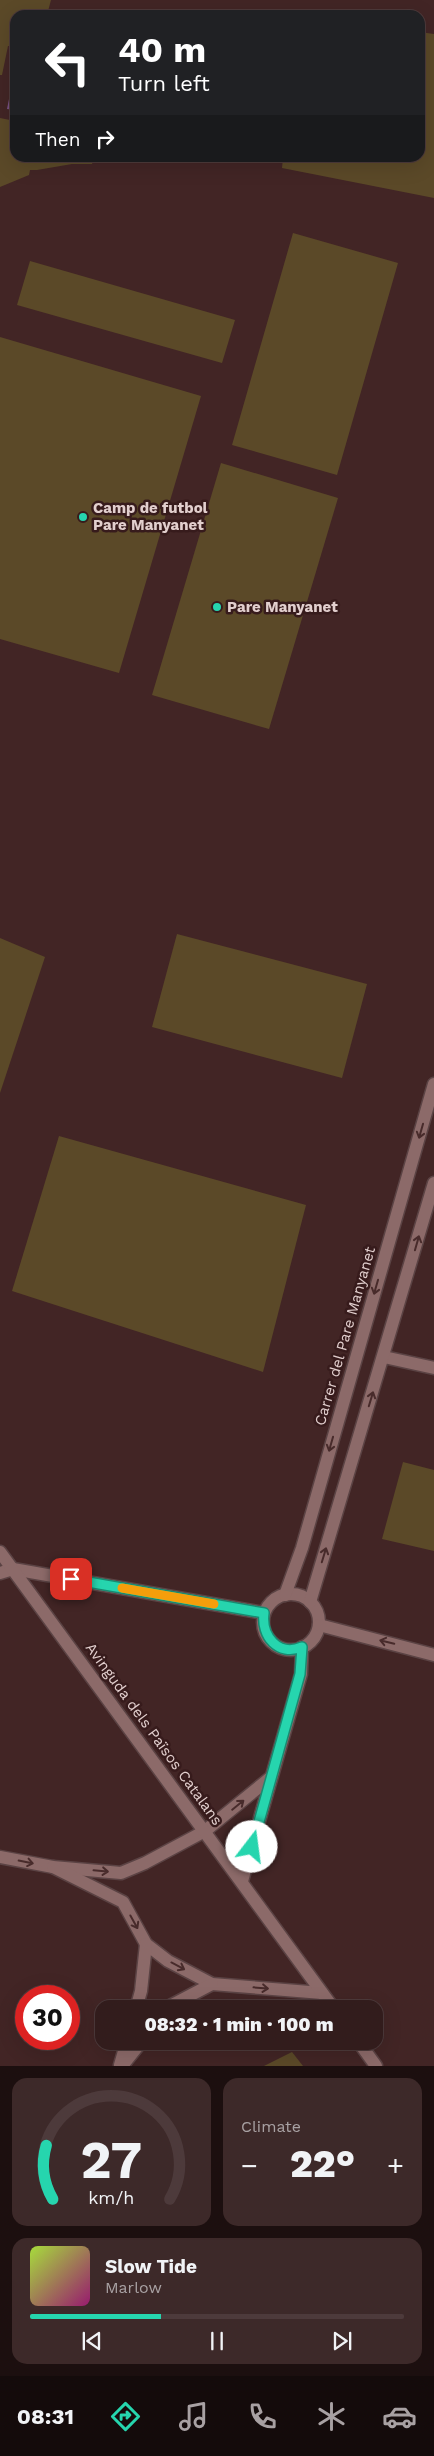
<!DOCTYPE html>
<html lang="en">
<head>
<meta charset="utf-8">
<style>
  body { margin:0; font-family:"Work Sans",sans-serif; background:#3d2929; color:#f1f3f6; height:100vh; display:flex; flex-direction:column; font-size:19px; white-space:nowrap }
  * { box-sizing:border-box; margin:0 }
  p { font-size:16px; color:#a8a1a3 }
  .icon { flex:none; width:28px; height:28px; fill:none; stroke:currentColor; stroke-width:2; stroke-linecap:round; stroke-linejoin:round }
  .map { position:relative; height:2066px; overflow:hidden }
  .panel { display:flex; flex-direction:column; gap:12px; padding:12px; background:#1c0f0f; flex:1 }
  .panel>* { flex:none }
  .hud { position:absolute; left:10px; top:10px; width:415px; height:152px; border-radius:15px; box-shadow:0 5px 20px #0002,0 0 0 1px #4d3a3b; background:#202124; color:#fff; overflow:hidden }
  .speed { position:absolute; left:15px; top:1985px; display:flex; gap:10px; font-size:25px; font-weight:700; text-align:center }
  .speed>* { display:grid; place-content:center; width:65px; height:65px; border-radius:50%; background:#321c1c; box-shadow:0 5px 20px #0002,0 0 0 1px #4d3a3b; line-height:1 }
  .speed .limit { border:8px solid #d22; background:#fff; color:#111 }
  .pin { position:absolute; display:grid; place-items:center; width:42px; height:42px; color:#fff; margin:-21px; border-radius:10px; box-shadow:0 2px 8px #0006 }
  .me { position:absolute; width:55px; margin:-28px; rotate:15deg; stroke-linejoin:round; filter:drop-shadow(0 0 4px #0008) }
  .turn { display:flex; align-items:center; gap:18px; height:105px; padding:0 25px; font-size:22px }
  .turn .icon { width:65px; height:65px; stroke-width:2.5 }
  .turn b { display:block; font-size:35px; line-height:42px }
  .then { display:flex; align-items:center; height:48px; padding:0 25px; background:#0003; gap:10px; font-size:19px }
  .big { font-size:38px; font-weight:800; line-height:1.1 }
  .panel .widget { flex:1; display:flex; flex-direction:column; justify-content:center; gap:8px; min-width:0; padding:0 18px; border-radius:15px; background:#3d2929 }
  .panel .dial { align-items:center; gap:0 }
  .dial svg { height:130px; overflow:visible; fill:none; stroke:#4d3a3b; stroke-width:7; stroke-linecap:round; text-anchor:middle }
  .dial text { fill:#f1f3f6; stroke:none }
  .song { display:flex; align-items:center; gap:15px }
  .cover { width:60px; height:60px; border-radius:8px; background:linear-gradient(135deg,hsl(80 70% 55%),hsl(320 70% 35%)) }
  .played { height:5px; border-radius:2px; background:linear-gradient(90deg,#26d5ae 35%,#4d3a3b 35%) }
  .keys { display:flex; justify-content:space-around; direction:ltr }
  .heat { display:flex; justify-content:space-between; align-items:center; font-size:28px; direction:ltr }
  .panel .tiles { flex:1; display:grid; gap:12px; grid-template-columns:1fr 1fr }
  .widget:last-child { grid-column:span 2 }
  .trip { position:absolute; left:95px; top:2000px; width:288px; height:50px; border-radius:15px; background:#321c1c; box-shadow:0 5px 20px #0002,0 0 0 1px #4d3a3b; font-weight:800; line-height:50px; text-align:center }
  .dock { display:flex; height:80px; justify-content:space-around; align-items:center; background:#140b0b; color:#a8a1a3 }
  .dock .icon { width:35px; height:35px }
  .dock .on { color:#26d5ae }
  .dock b { font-size:22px; color:#f1f3f6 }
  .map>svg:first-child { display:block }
  .green { fill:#5b4928 }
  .water { fill:#775082 }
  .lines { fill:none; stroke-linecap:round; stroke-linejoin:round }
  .minor-casing { stroke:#5b4344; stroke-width:15 }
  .secondary-casing { stroke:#5b4344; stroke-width:15 }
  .minor { stroke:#8c6a69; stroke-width:12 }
  .secondary { stroke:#8c6a69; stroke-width:12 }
  .oneway { stroke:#482b2b }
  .route-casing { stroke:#198a71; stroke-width:12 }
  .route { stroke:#26d5ae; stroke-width:9 }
  .slow { stroke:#f59e0b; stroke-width:9 }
  .poi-dot { fill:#26d5ae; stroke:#371b1c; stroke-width:2 }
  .labels { text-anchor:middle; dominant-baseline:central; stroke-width:5; stroke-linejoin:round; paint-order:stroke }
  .poi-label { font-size:15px; font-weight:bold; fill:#e2cfce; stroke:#371b1c; text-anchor:start }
  .street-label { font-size:15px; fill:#e2cfce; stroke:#371b1c }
</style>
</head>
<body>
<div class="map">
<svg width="434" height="2066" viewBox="0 0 434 2066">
  <rect width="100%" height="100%" fill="#422525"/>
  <g class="green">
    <path d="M0 0H51L47 15H15V46H8L2 75H0Z"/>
    <path d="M420 32 434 34V198L282 168 283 158H420Z"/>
    <path d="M0 118 15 121V158H94L92 164H72L37 170H30L29 175 0 187Z"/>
    <path d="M293 233 398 263 337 475 232 445Z"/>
    <path d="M30 261 235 320 222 363 17 305Z"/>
    <path d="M0 337 201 396 119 673 0 639Z"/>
    <path d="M221 463 338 498 269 729 152 695Z"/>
    <path d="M177 934 367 984 342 1078 152 1027Z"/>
    <path d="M0 938 45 957 0 1093Z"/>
    <path d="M59 1136 306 1205 263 1372 12 1291Z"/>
    <path d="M403 1462 434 1470V1551L382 1539Z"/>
    <path d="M292 2052 303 2066H264Z"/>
  </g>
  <path class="water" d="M15 69V110L7 109Z"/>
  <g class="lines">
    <defs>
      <g id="minor">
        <path d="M384 1357 434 1368"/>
        <path d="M0 1573 13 1569 264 1613"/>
        <circle cx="291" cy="1622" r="28"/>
        <path d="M285 1595 302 1548 434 1084"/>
        <path d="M310 1602 434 1183"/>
        <path d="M319 1625 434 1655"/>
        <path d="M0 1857 53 1867 121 1873 145 1863 205 1831 270 1778"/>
        <path d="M53 1867 123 1902 146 1944 168 1961 212 1984 322 1993"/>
        <path d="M242 1881 301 1674 302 1647"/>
        <path d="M136 2009 141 1991 146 1944"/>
        <path d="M168 2009 172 2005 212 1984"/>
        <path d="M120 2065 127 2041"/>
        <path d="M122 2066 142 2041"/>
      </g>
      <g id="secondary">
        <path d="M0 1552 334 2009"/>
        <path d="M358 2041 376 2066"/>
      </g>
    </defs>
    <use href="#minor" class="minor-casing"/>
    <use href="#secondary" class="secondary-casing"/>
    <use href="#minor" class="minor"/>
    <use href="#secondary" class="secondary"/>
  </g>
  <defs><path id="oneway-shaft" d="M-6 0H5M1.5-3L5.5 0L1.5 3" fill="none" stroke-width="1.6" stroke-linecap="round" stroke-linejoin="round" transform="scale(1.25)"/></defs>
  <g class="oneway">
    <use href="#oneway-shaft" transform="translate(421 1131) rotate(106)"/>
    <use href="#oneway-shaft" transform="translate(417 1243) rotate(-74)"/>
    <use href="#oneway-shaft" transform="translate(376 1287) rotate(106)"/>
    <use href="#oneway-shaft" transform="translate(371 1399) rotate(-73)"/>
    <use href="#oneway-shaft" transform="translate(331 1444) rotate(106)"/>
    <use href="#oneway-shaft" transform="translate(324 1555) rotate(-73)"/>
    <use href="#oneway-shaft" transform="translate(387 1642) rotate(-166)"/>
    <use href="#oneway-shaft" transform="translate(238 1805) rotate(-39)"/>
    <use href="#oneway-shaft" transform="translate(26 1862) rotate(11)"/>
    <use href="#oneway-shaft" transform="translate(101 1871) rotate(5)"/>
    <use href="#oneway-shaft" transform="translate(134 1922) rotate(61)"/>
    <use href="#oneway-shaft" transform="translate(178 1966) rotate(28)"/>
    <use href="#oneway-shaft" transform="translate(261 1988) rotate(5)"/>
  </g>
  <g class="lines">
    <defs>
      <path id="route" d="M71 1579 264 1613C261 1636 278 1657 302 1647L300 1674 252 1847"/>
    </defs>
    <use href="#route" class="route-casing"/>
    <use href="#route" class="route"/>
    <path class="slow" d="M122 1588 214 1604"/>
  </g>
  <g class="poi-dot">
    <circle cx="83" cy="517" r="5"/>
    <circle cx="217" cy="607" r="5"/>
  </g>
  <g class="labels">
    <g class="poi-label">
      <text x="93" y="508">Camp de futbol<tspan x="93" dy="17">Pare Manyanet</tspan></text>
      <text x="227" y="607">Pare Manyanet</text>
    </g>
    <g class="street-label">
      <text transform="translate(345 1336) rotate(-74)">Carrer del Pare Manyanet</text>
      <text transform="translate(154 1734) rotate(54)">Avinguda dels Països Catalans</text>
    </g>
  </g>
</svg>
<div class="speed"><div class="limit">30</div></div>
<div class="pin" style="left:71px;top:1579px;background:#d93025"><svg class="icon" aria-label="arrive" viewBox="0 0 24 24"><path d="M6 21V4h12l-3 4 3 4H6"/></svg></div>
<svg class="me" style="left:252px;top:1847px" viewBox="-20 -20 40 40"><circle r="19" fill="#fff"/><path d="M0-13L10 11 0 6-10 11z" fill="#26d5ae"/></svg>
<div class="trip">08:32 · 1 min · 100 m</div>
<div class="hud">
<div class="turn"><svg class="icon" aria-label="left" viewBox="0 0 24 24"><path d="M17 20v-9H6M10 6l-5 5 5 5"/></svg><div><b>40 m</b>Turn left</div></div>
<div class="then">Then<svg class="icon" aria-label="right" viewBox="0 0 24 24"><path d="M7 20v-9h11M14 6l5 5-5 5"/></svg></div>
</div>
</div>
<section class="panel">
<div class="tiles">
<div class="widget dial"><svg viewBox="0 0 100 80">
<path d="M14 69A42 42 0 1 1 86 69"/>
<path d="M14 69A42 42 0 0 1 10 36" stroke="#26d5ae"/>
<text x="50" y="56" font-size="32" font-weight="700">27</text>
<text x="50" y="72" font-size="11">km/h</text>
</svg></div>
<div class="widget"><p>Climate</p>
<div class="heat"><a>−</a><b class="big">22°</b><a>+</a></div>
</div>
<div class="widget">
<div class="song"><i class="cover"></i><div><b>Slow Tide</b><p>Marlow</p></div></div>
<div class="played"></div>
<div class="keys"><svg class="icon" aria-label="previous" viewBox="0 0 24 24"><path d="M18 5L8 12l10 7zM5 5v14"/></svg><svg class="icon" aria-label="pause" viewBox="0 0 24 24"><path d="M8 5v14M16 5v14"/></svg><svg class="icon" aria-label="next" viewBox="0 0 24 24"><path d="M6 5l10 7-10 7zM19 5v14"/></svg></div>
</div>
</div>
</section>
<nav class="dock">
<b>08:31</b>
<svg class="icon on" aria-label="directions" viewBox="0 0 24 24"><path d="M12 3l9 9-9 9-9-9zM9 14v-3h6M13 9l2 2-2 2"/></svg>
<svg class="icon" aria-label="music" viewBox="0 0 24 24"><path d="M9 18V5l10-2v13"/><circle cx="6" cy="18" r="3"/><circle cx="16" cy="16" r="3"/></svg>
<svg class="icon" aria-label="phone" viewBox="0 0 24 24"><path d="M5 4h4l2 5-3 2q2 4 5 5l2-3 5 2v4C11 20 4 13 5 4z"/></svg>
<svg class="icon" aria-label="climate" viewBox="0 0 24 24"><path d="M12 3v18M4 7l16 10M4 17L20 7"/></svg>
<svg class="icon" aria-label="car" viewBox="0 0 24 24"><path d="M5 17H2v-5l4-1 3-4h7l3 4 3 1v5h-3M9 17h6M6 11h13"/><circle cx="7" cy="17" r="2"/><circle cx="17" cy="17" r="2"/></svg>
</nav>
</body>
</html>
